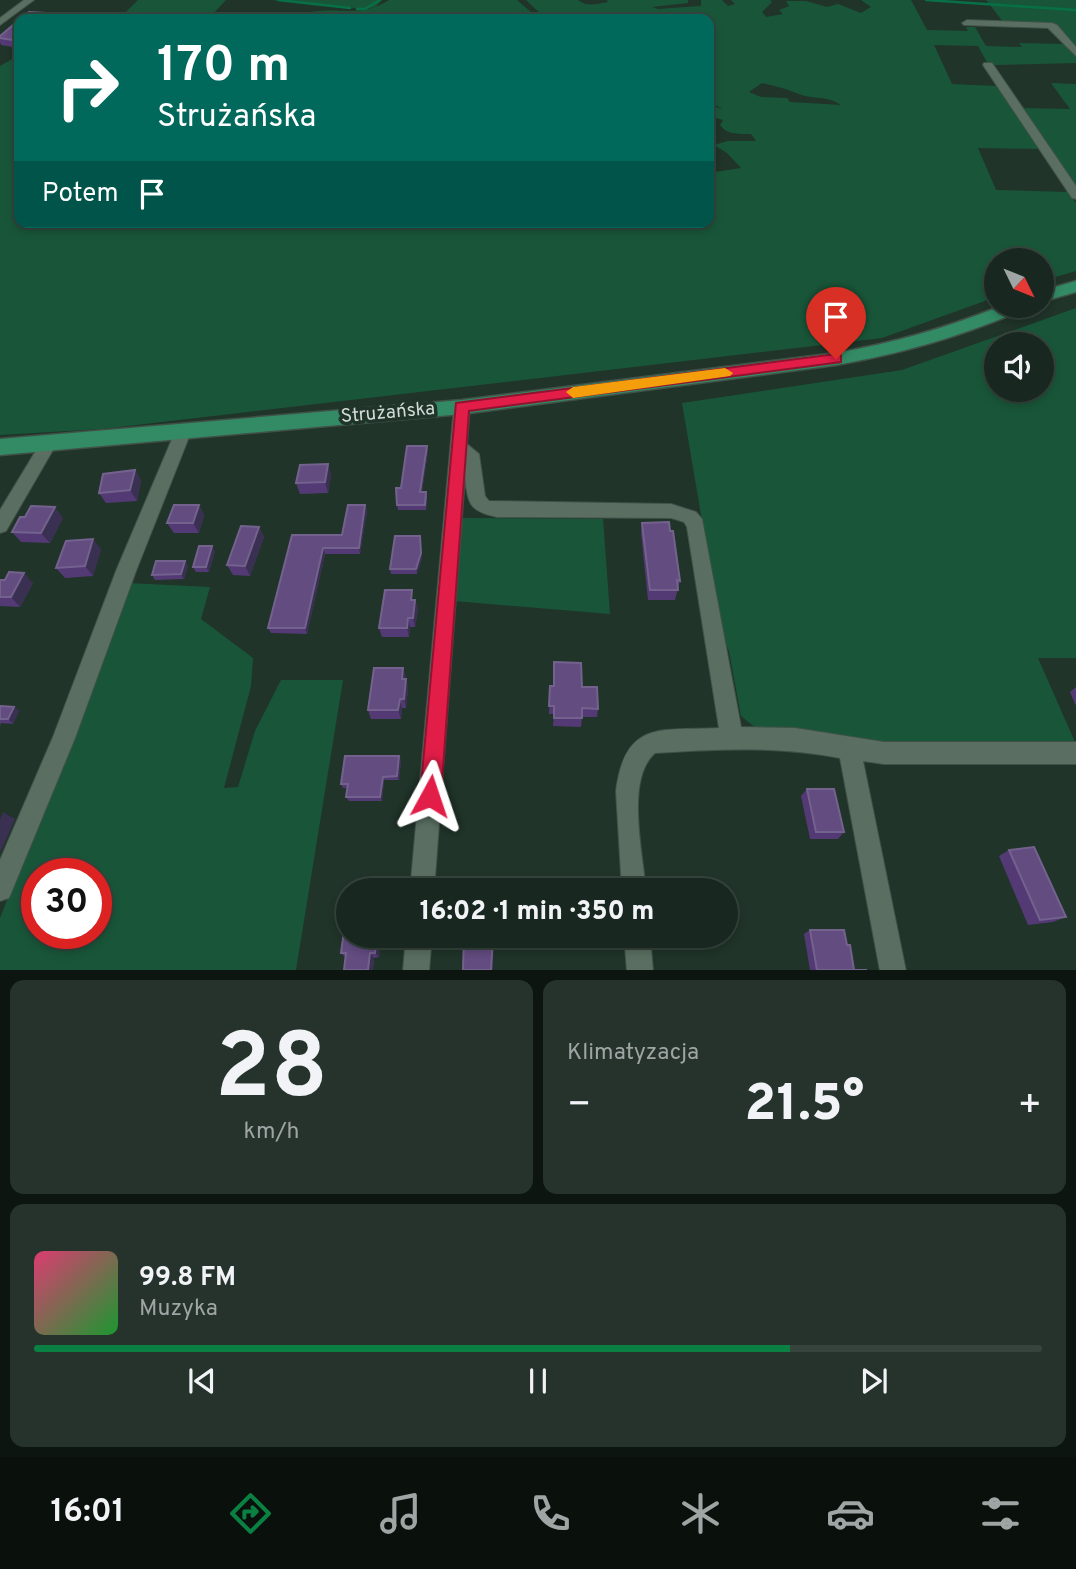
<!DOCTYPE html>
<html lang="pl">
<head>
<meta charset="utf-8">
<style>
  body { margin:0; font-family:Overpass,sans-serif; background:#25332c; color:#f1f3f6; height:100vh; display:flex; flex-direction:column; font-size:26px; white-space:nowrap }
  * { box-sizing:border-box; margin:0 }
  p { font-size:23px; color:#9fa5a4 }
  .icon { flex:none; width:38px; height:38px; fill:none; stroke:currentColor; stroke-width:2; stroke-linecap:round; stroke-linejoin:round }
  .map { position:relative; height:970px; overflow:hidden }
  .panel { display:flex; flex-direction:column; gap:10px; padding:10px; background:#0d1511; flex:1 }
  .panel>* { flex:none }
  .guide { position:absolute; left:14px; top:14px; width:700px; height:214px; border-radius:14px; box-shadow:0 4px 10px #0003,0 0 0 2px #36443d; background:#00695c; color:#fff; overflow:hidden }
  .needle { width:46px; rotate:133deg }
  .buttons { position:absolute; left:984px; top:248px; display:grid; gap:14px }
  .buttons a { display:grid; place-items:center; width:70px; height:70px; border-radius:50%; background:#18271f; box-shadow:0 4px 10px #0003,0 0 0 2px #36443d; font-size:35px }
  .speed { position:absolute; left:21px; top:858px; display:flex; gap:14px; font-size:35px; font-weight:700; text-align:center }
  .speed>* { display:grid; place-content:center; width:91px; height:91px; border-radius:50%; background:#18271f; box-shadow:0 4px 10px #0003,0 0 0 2px #36443d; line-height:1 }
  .speed .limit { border:10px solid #d22; background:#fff; color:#111 }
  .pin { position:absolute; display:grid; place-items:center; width:60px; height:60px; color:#fff; margin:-72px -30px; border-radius:50% 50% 50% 0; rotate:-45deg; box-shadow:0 0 7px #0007 }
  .pin .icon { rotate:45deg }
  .me { position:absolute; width:77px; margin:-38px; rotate:5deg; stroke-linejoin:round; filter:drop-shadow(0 0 5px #0008) }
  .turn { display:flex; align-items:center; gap:24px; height:147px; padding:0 28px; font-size:32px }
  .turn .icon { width:91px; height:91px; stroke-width:2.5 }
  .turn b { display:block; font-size:49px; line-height:60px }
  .then { display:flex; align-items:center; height:66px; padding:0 28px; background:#0003; gap:14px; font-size:26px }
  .big { font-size:52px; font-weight:800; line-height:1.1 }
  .panel .widget { flex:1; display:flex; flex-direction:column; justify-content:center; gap:10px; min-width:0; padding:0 24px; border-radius:14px; background:#25332c }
  .panel .dial { align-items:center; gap:0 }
  .dial b { font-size:91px; line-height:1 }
  .song { display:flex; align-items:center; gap:21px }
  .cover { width:84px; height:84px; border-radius:10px; background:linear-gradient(135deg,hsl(340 70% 55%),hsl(130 70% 35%)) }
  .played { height:7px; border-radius:4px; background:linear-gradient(90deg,#0b8043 75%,#36443d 75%) }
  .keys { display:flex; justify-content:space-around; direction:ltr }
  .heat { display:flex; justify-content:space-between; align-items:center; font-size:38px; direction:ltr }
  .panel .tiles { flex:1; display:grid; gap:10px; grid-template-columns:1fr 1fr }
  .widget:last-child { grid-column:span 2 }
  .trip { position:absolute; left:336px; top:878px; width:402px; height:70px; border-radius:35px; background:#18271f; box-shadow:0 4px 10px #0003,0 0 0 2px #36443d; font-weight:800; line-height:70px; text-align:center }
  .dock { display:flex; height:112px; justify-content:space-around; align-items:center; background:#0a100c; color:#9fa5a4 }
  .dock .icon { width:49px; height:49px }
  .dock .active { color:#0b8043 }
  .dock b { font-size:32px; color:#f1f3f6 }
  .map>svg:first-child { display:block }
  .green { fill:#195639; fill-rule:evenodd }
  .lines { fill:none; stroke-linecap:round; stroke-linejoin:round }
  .stream { stroke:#087047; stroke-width:2.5 }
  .minor-casing { stroke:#405148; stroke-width:2 }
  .major-casing { stroke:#405148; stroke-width:3 }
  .minor { fill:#5a6f62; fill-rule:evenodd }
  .major { fill:#328b64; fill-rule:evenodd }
  .wall { fill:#543a75 }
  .shaded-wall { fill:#3a3052 }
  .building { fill:#624c80; stroke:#73628d; stroke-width:2 }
  .route { fill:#e11d48; stroke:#92132f; stroke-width:2 }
  .slow { fill:#f59e0b }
  .labels { text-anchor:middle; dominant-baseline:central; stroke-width:7; stroke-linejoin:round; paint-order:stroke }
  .street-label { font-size:19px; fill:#d0dcd5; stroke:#203429 }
</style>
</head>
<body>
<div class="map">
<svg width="1076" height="971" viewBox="0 0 1076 971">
  <rect width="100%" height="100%" fill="#203429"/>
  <g class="green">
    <path d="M138 0H226L208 19 163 16 160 19H119Z"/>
    <path d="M271 0H382L375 7 365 9Z"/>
    <path d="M389 0H517L532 13 496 19H306L311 12C343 7 360 18 389 0Z"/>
    <path d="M526 0H578C586 7 598 4 608 2L607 0H688V3L652 7 658 9 701 6V0H722L728 6 735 4 731 0H770L772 2 762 12 766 17 783 14 779 10 789 6 786 1H806L827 7 838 4 861 13 871 7 861 0H911L927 30 968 31 966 27H975L986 46 1022 47 1019 43 1064 44 1076 57V63L996 65 988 64 978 46 934 45 952 84 997 86 1039 149 978 148 996 190 1068 192 1076 203V271L1041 281V261H996V297L882 338 102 429 0 435V66L19 55V222H709V173L741 168 727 153 714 145 728 141H756L751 134C740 134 727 135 720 125L723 120 709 116V105L722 109 709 101V19H546ZM762 83C776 86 786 89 799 94 814 100 827 95 841 105L790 102 787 98 761 97 749 92Z"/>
    <path d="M986 0H1076V48L1052 25 1004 23Z"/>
    <path d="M1051 83 1076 84V188L1020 108 1070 109Z"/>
    <path d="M1076 308V658H1038L1075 742 872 747 852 737 757 729 741 716 729 651 721 632 682 403 902 370ZM996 345H1041V390H996Z"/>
    <path d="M461 518 603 519 610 614 454 601Z"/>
    <path d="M128 583 210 587 201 619 253 658 251 686 224 788 238 787 255 731 281 680H343L296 970H0V918L87 699ZM37 873H96V933H37Z"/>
  </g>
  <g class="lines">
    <g class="stream">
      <path d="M278 0 350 8"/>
      <path d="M926 0 1076 10"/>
      <path d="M357 9H365L380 0"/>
    </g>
    <defs>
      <g id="minor">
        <path d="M24 0H34L0 25V18Z"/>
        <path d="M967 20 1052 23 1057 25 1076 47V56L1048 28 964 25 962 23Z"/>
        <path d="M984 63H992L1076 186V199L1072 198 983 65Z"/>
        <path d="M462 401 470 407 467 444 479 454 485 496 489 501 671 504 696 512 702 519 741 727 795 728 884 742H1076V764H884L863 761 906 971H880L840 758C777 746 719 749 655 753 625 779 643 854 646 891H622L616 791C625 719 662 731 719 728L687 527 684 522 671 518 497 517C469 511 468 504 465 477L434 891H410L454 407Z"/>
        <path d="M183 426 191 432 136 571 75 738 9 898 0 901V860L53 737 116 571 175 432Z"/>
        <path d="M49 437 57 443 6 531 0 533V510L43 439Z"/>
        <path d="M406 936H432L429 971H403Z"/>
        <path d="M624 936H650L653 971H627Z"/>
      </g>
      <g id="major">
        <path d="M1076 281V292L1041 302V291Z"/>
        <path d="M1001 306H1025L1023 310C958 337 905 353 836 365L462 414 0 455V439L462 400 836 353C894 343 946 328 1001 306Z"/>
      </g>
    </defs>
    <use href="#minor" class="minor-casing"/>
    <use href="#major" class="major-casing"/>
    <use href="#minor" class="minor"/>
    <use href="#major" class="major"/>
  </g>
  <g class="wall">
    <path d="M19 20V48L1 45 0 42V36Z"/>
    <path d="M427 446 428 451 422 492H426L427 497 426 510H398L397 505 401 488Z"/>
    <path d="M328 464 331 475 328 493 300 494 296 483Z"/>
    <path d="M135 470 141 481 137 501 106 503 99 493Z"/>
    <path d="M199 505 204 515 199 533H174L167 523Z"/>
    <path d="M365 505 367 511 360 554H325L307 634 271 633 268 628 292 535H342Z"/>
    <path d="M63 518 50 543 21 542 12 532Z"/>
    <path d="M642 523 680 581 675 600H648L641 533Z"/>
    <path d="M259 527 264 537 250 576 233 575 227 565Z"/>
    <path d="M420 536 422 558 417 574H391L390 569Z"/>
    <path d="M101 549 93 576 65 578 56 568Z"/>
    <path d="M215 551 209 572H196L193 567Z"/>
    <path d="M188 566 184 579 155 580 152 575Z"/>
    <path d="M0 580 33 583 20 607 0 606Z"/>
    <path d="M414 600H415L418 609 415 627H410L409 637H382L379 628Z"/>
    <path d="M403 668 408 688 406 708H402L401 719H371L368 710Z"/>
    <path d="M550 686 582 687 598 709 597 717H582L581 727 553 726 554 714H549Z"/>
    <path d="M1076 687V706L1070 692Z"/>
    <path d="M0 706 14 707 19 711 13 724 1 723 0 726Z"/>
    <path d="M401 760 399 780H384L382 801H349L346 797 348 788H343L341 784Z"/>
    <path d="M807 789 844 832 838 839H810L801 796Z"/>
    <path d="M1009 850 1066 917 1053 922 1028 925 999 856Z"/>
    <path d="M810 930 847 945 854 970H867H810L804 934Z"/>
    <path d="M348 936H382L379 957 374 958 373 970H344L346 958 341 953Z"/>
  </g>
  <g class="shaded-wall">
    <path d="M427 446 428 451 421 497 420 492Z"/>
    <path d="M328 464 331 475 328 493 325 482Z"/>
    <path d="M135 470 141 481 137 501 130 490Z"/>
    <path d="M199 505 204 515 199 533 193 523Z"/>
    <path d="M365 505 367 511 360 554 359 548Z"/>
    <path d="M55 507 63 518 50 543 41 533Z"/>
    <path d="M259 527 264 537 250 576 245 566Z"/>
    <path d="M420 536 422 558 417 574 416 569Z"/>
    <path d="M93 539 101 549 93 576 85 566Z"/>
    <path d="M212 546 215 551 209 572 206 567Z"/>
    <path d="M323 548 325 554 307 634 305 628Z"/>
    <path d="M185 561 188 566 184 579 181 574Z"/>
    <path d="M24 573 33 583 20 607 11 597Z"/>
    <path d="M415 600 418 609 415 627 413 618Z"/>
    <path d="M408 618 410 627 409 637 407 628Z"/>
    <path d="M403 668 406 677 405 688 402 679Z"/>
    <path d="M406 679 408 688 406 708 404 699Z"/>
    <path d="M400 699 402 708 401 719 398 710Z"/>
    <path d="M14 707 19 711 13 724 8 719Z"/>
    <path d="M399 756 401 760 399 780 397 776Z"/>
    <path d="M383 777 384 780 382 801 380 797Z"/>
    <path d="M3 812 15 819 1 851 0 850V819Z"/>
    <path d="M377 936H382L379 957 375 953Z"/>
    <path d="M493 936H494L493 970H491Z"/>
    <path d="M370 953 374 958 373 970H368Z"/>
  </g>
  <g class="building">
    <path d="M29 12 98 16 93 19H21Z"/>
    <path d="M19 20V41L0 38V36Z"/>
    <path d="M407 446H427L420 492H426L425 505H397L396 488H401Z"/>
    <path d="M328 464 325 482 296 483 300 465Z"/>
    <path d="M135 470 130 490 99 493 103 474Z"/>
    <path d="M174 505H199L193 523H167Z"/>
    <path d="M348 505H365L359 548H323L305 628H268L292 535H342Z"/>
    <path d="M31 506 55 507 41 533 12 532 20 517H25Z"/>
    <path d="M669 522 670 531H673L680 581 677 580 678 590H650L642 523Z"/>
    <path d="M241 526 259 527 245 566 227 565Z"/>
    <path d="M395 536H420L421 553 416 569H390Z"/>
    <path d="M93 539 85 566 56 568 66 541Z"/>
    <path d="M199 546H212L206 567H193Z"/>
    <path d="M156 561H185L181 574 152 575Z"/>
    <path d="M9 572 24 573 11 597H0V580H5Z"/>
    <path d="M385 590H412L411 600H415L413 618H408L407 628H379Z"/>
    <path d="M554 662 581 663 582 687H597L598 709 582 708V718H554V706H549L550 686H554Z"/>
    <path d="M374 668H403L402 679H406L404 699H400L398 710H368Z"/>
    <path d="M0 706 14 707 8 719H0Z"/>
    <path d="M345 756H399L397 776 383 777 380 797H346L348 784H341Z"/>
    <path d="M807 789H834L844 832H816Z"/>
    <path d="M1034 847 1066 917 1040 920 1009 850Z"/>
    <path d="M347 909H348V936H377L375 953H370L368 970H344L346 953H341Z"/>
    <path d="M810 930H844L847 945H850L854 970H867H817Z"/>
    <path d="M464 936H493L491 970H463Z"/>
  </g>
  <path class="route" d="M836 354 841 355V362L469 411 441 796 438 804 430 807 423 804 420 796 456 403Z"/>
  <path class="slow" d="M725 368 733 373 730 376 573 398 566 392 573 387Z"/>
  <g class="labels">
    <g class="street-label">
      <text transform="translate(388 413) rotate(-5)">Strużańska</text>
    </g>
  </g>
</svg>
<div class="buttons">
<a><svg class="needle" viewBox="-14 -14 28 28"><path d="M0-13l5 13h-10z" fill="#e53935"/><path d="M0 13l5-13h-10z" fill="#9fa5a4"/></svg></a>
<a><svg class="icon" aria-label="sound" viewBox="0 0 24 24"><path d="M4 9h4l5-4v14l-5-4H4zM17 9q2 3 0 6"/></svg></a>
</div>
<div class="speed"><div class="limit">30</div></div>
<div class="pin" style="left:836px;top:359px;background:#d93025"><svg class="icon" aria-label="arrive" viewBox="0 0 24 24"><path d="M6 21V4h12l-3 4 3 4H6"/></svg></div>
<svg class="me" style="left:430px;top:796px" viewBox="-20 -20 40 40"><path d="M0-17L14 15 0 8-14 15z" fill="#e11d48" stroke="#fff" stroke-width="4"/></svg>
<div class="trip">16:02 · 1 min · 350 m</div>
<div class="guide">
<div class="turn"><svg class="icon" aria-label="right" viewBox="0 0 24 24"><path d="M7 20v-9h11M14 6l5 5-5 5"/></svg><div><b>170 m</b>Strużańska</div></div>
<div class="then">Potem<svg class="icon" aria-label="arrive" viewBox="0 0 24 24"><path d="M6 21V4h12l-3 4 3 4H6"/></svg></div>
</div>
</div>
<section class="panel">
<div class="tiles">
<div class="widget dial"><b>28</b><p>km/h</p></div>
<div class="widget"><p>Klimatyzacja</p>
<div class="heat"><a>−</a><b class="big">21.5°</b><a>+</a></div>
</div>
<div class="widget">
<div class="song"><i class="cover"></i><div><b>99.8 FM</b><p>Muzyka</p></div></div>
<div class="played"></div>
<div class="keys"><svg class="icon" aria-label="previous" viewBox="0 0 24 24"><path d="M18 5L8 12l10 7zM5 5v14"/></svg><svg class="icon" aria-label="pause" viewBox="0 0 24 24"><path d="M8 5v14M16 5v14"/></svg><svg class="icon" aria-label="next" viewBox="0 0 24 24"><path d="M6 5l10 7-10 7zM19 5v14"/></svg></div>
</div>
</div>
</section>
<nav class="dock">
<b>16:01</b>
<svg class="icon active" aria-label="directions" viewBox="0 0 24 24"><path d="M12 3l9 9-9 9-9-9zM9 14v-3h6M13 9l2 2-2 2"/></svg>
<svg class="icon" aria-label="music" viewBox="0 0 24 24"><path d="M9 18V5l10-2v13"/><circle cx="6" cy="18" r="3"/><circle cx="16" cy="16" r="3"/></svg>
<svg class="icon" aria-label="phone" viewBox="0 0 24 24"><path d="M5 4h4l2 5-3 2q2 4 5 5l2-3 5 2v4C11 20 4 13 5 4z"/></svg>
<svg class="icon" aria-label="climate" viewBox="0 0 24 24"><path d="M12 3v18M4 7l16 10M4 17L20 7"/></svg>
<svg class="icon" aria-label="car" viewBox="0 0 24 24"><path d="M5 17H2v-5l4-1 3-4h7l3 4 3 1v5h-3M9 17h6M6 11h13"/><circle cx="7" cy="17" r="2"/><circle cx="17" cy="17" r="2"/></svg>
<svg class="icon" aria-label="filters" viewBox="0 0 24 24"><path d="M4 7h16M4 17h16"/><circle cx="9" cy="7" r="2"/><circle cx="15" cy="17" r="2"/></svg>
</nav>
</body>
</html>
